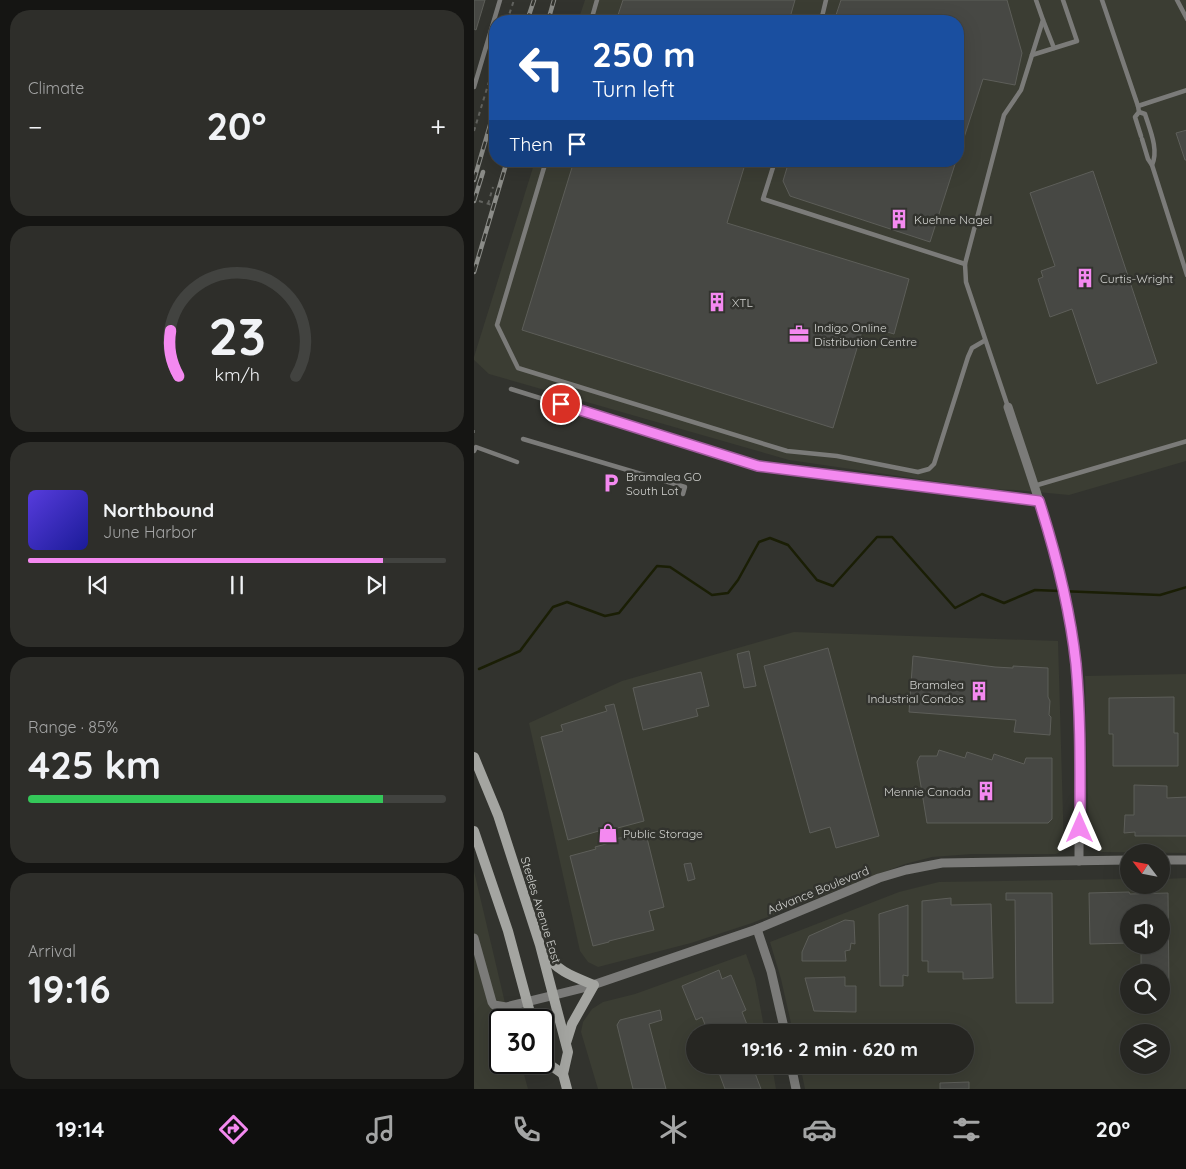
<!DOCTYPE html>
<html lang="en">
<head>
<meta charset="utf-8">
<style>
  body { margin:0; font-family:Quicksand,sans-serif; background:#2e2e2a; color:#f1f3f6; height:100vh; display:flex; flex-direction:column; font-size:19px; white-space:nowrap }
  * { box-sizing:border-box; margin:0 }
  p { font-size:16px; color:#a4a5a5 }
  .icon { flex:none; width:28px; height:28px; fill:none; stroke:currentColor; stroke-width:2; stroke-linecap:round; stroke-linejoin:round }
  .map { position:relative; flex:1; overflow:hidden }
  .details { display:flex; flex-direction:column; gap:10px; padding:10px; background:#151513; width:474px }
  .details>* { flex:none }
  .guide { position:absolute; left:15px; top:15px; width:475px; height:152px; border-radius:20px; box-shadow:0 5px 20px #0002,0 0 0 1px #424340; background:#1a4fa0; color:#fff; overflow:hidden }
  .needle { width:32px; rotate:302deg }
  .buttons { position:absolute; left:646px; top:844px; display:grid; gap:10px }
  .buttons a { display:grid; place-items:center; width:50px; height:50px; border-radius:50%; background:#262622; box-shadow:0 5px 20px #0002,0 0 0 1px #424340; font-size:25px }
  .speed { position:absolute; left:15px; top:1009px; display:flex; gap:10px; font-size:25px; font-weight:700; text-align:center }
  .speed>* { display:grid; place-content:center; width:65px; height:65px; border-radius:50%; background:#262622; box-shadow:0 5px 20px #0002,0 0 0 1px #424340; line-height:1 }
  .speed .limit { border:2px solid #111; border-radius:8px; background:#fff; color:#111 }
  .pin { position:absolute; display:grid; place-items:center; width:42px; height:42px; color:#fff; margin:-21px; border:2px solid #fff; border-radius:50%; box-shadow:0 1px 5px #0007 }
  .me { position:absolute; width:55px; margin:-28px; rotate:0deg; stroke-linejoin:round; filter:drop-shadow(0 0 4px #0008) }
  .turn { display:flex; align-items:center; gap:18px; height:105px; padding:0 20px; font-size:22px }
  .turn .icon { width:65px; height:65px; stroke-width:2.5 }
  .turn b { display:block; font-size:35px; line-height:42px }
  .then { display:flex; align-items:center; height:48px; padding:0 20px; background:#0003; gap:10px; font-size:19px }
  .big { font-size:38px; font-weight:700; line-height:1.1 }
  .details .widget { flex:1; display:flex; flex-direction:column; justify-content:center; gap:8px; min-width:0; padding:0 18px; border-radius:20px; background:#2e2e2a }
  .details .dial { align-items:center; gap:0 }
  .dial svg { height:130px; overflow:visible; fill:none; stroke:#424340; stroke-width:7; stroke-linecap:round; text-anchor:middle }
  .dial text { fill:#f1f3f6; stroke:none }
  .song { display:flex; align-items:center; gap:15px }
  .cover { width:60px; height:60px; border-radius:8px; background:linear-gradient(135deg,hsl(250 70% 55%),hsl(240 70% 35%)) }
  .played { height:5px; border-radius:2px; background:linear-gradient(90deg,#f489f0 85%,#424340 85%) }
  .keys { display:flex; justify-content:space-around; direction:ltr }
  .heat { display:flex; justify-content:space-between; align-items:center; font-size:28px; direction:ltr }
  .charge { height:8px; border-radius:4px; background:linear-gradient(90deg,#34c759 85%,#424340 0) }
  .trip { position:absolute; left:212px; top:1024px; width:288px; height:50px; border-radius:25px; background:#262622; box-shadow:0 5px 20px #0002,0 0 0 1px #424340; font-weight:700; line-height:50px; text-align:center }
  .menu { display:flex; height:80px; justify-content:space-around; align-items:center; background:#0f0f0e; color:#a4a5a5 }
  .menu .icon { width:35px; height:35px }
  .menu .on { color:#f489f0 }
  .menu b { font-size:22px; color:#f1f3f6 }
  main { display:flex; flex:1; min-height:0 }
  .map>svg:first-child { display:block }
  .built { fill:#3b3d33; fill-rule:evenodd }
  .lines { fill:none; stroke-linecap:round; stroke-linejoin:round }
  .stream { stroke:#1a1e05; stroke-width:2.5 }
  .building { fill:#474844; stroke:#5d5e59 }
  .path { stroke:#62635f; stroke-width:2; stroke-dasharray:4 4; stroke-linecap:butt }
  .service { stroke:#7b7b79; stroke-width:4.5 }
  .minor { stroke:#7b7b79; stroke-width:9 }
  .secondary { stroke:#a4a5a1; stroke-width:10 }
  .rail-casing { stroke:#8b8c88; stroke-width:4.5 }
  .rail { stroke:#32332e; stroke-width:2.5; stroke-dasharray:8; stroke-linecap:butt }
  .route-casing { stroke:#9f599c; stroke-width:12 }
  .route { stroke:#f489f0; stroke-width:9 }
  .labels { text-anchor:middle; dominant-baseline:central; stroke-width:5; stroke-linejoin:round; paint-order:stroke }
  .poi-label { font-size:12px; fill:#d2d3d0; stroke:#32332e; text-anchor:start }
  .street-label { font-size:12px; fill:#d2d3d0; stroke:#32332e }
</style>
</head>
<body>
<main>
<section class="details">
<div class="widget"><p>Climate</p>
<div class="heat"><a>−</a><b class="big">20°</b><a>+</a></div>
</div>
<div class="widget dial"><svg viewBox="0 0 100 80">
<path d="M14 69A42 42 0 1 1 86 69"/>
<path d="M14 69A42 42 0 0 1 9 41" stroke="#f489f0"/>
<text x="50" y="56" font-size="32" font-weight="700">23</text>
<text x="50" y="72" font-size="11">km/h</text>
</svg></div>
<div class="widget">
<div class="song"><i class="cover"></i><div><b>Northbound</b><p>June Harbor</p></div></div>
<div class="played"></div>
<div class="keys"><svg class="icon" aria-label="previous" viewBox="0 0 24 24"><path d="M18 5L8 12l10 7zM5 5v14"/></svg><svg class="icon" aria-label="pause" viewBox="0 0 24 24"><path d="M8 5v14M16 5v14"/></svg><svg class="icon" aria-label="next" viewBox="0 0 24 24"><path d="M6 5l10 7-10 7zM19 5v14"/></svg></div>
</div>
<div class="widget"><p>Range · 85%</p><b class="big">425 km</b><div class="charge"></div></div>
<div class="widget"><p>Arrival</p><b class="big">19:16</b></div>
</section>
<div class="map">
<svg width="713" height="1089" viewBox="0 0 713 1089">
  <rect width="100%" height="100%" fill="#32332e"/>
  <g class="built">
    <path d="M111 0H712V461L595 495 541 490 514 489 315 460 15 374 0 360V357L61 161H484V21H104Z"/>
    <path d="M320 632 584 641 590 850 582 854H498L458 857 431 864 278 923 217 943 124 967 114 962 106 951 55 723 148 681Z"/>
    <path d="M712 674V853L627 852 615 841 611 676Z"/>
    <path d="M0 871 35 1020H26V1062L47 1063 54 1089H0Z"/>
    <path d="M712 878V1089H331L326 1065H491V1032H319L307 979 296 942 425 892 465 882 655 879V885H688V879ZM655 912H688V945H655ZM655 972H688V1005H655ZM655 1032H688V1065H655Z"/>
    <path d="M272 954 281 979 291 1032H221V1065H298L302 1089H124L107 1032 109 1022 118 1009 129 1002 161 994Z"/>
  </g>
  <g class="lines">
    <path class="stream" d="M5 669 46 651 79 607 93 602 131 616 145 613 183 566 196 567 238 595 254 593 264 580 285 542 296 538 314 545 343 580 359 586 403 537H418L481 608 508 594 530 603 561 590 686 595 713 587"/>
  </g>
  <g class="building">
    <path d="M0 0H11L2 30 0 29Z"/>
    <path d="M149 0H321L315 21H142Z"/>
    <path d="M367 0H533L548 53 541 85 509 79 485 153 484 152V21H360Z"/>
    <path d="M713 130V160H711L702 133Z"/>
    <path d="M100 161H272L253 223 435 279 420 334 390 325 359 428 48 330Z"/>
    <path d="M315 161H482L456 242 316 196 309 181Z"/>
    <path d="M619 171 683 363 623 384 598 309 576 317 564 279 569 277 567 271 581 266 556 193Z"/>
    <path d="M354 648 405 836 362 848 356 827 336 833 290 666Z"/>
    <path d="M275 651 282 686 270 688 263 654Z"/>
    <path d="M439 656 521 667 539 668V666L574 668V697L576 701 575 715 577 717 576 735 540 732 542 720 435 712Z"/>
    <path d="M227 672 235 706 222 709 224 716 169 730 159 688Z"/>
    <path d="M700 697V733H704V766H639V734H635V698Z"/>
    <path d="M140 704 170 821 136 830 135 828 94 840 67 737 89 731 87 725 133 711 131 706Z"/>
    <path d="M465 750 491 758 493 752 518 760 520 754 550 764 552 758H578V819L574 823H453L443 762 446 756H463Z"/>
    <path d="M660 785 693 786V798L713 797V836H661V832L650 833 651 815H660Z"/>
    <path d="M172 834 190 907 175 911 180 930 135 941V942L119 946 96 856 122 849 121 847 139 842V839Z"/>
    <path d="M217 863 221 879 214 881 210 864Z"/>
    <path d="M655 892 656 894 694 893 695 989H688V972H667V945H688V912H655V943L616 944 615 893Z"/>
    <path d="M532 893H578L579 1003H542L541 900H532Z"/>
    <path d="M477 898V905L517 904 519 978 489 979V972H454V961H448V901Z"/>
    <path d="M434 905V976L429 975V986H406L405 914Z"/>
    <path d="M371 920 380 921 381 944 377 943 376 950 371 951 372 961H328V952L335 936Z"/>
    <path d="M245 970 248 979 257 975 272 1010 268 1012 276 1032H234L228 1017 222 1020 208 986Z"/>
    <path d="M371 977V986H382V1012L340 1011 331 978Z"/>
    <path d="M186 1010 188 1020 175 1024 192 1089H159L143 1025 146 1020Z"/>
    <path d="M242 1065H278L287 1089H251Z"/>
    <path d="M495 1082V1089H466V1083Z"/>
  </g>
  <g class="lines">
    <g class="path">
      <path d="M33 21 40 0"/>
      <path d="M0 131 21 62"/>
      <path d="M5 201 18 205"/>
      <path d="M14 204 19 187"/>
      <path d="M0 430V433"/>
    </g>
    <g class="service">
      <path d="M628 0 664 106 665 112 661 117 667 136"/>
      <path d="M703 0 713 19"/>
      <path d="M569 20 580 48"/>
      <path d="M117 21 123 0"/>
      <path d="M347 21 352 0"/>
      <path d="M558 55 603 41 589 0"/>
      <path d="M0 87 26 0"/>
      <path d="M664 106 713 90"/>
      <path d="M665 112 671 114C676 130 685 150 678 165"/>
      <path d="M668 139 674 159 678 165 713 275"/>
      <path d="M72 161 23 325 44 368 313 451 363 456 444 472 455 469 460 464 494 357 498 348 510 341"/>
      <path d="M301 161 289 199 491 264"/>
      <path d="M37 389 284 466 545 500 565 501"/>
      <path d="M534 407 492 282 491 264 530 115 547 90 569 20 562 0"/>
      <path d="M49 439 211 487 209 494"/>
      <path d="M0 451 2 447 43 462"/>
      <path d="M560 486 713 441"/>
    </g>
    <g class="minor">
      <path d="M534 407C556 474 581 541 594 611 609 693 605 777 605 861"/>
      <path d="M688 860H713"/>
      <path d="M283 929 297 971 311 1032"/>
      <path d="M0 938 18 1002 20 1005 32 1007 113 987 283 929 405 878 432 870 468 863 655 860"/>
      <path d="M317 1065 322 1089"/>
    </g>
    <g class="secondary">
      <path d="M0 757 24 815 66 945 94 1052 89 1074 93 1089"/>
      <path d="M0 831 34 931 58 1020"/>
      <path d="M70 952C82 971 100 977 120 985L98 1024 92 1043"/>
      <path d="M69 1060 89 1074"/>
    </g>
    <defs>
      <g id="rail">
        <path d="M53 21 60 0"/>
        <path d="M74 21 80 0"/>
        <path d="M0 180 21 108"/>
        <path d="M0 201 9 172"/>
        <path d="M0 272 33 161"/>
      </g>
    </defs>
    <use href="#rail" class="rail-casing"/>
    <use href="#rail" class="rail"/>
  </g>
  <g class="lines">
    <defs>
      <path id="route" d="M87 404 284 466 565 501C582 554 596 609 602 664 607 719 606 773 606 828"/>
    </defs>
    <use href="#route" class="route-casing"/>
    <use href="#route" class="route"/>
  </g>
  <defs>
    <symbol id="building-bare" viewBox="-9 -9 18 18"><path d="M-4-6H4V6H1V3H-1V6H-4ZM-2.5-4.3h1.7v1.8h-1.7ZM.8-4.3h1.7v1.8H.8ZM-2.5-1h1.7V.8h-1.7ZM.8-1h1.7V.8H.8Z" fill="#f489f0" stroke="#32332e" stroke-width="2.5" paint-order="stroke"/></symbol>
    <symbol id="office-bare" viewBox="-9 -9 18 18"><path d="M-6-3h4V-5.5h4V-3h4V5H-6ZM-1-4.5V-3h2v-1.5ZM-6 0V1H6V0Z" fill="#f489f0" stroke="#32332e" stroke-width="2.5" paint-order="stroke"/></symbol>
    <symbol id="parking-bare" viewBox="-9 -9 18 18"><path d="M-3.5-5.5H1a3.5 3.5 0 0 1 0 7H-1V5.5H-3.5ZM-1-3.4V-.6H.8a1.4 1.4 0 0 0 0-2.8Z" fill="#f489f0" stroke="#32332e" stroke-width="2.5" paint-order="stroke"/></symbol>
    <symbol id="shop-bare" viewBox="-9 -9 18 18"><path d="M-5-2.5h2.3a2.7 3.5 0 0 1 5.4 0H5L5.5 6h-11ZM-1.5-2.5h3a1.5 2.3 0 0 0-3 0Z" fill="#f489f0" stroke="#32332e" stroke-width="2.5" paint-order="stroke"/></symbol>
  </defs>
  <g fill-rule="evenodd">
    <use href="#building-bare" x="411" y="205" width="28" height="28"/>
    <use href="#building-bare" x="597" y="264" width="28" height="28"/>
    <use href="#building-bare" x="229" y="288" width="28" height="28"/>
    <use href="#office-bare" x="311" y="320" width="28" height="28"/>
    <use href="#parking-bare" x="123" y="469" width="28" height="28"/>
    <use href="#building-bare" x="491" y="677" width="28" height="28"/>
    <use href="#building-bare" x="498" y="777" width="28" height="28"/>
    <use href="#shop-bare" x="120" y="819" width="28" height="28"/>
  </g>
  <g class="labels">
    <g class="poi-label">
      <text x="440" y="219">Kuehne Nagel</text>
      <text x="626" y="278">Curtis-Wright</text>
      <text x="258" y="302">XTL</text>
      <text x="340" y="327">Indigo Online<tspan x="340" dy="14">Distribution Centre</tspan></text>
      <text x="152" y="476">Bramalea GO<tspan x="152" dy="14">South Lot</tspan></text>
      <text x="490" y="684" text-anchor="end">Bramalea<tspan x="490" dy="14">Industrial Condos</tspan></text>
      <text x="497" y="791" text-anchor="end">Mennie Canada</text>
      <text x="149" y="833">Public Storage</text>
    </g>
    <g class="street-label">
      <text transform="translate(344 890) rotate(-22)">Advance Boulevard</text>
      <text transform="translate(67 910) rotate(73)">Steeles Avenue East</text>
    </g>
  </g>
</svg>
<div class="buttons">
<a><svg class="needle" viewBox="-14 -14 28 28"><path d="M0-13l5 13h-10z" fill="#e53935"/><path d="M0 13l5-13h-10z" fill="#a4a5a5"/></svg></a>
<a><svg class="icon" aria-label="sound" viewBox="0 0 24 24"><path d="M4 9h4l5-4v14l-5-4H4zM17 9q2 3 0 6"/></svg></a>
<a><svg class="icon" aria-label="search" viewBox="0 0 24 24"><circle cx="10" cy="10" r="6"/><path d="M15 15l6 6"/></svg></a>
<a><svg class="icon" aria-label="layers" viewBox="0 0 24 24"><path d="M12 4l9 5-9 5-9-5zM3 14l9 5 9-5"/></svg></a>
</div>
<div class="speed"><div class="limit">30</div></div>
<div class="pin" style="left:87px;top:404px;background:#d93025"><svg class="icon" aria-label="arrive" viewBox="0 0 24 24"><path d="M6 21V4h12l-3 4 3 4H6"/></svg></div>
<svg class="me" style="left:606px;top:828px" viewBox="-20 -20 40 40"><path d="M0-17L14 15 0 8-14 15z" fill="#f489f0" stroke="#fff" stroke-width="4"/></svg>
<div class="trip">19:16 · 2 min · 620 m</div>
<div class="guide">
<div class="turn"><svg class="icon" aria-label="left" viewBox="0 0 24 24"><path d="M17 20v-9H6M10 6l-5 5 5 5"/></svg><div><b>250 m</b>Turn left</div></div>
<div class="then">Then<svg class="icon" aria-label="arrive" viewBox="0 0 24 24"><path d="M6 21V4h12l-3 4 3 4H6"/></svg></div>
</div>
</div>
</main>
<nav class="menu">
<b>19:14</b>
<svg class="icon on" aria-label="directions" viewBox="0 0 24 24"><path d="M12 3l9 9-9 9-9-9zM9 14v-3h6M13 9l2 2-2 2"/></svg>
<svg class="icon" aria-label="music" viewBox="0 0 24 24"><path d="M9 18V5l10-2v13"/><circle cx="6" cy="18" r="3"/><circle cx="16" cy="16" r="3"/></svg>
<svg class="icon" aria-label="phone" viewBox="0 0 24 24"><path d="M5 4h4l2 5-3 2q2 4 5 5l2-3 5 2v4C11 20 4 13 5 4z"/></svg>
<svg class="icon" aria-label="climate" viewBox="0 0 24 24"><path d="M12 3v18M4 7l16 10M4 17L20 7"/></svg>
<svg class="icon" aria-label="car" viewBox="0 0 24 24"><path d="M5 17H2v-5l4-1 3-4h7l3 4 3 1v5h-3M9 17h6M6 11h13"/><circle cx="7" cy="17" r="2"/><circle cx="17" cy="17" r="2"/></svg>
<svg class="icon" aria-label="filters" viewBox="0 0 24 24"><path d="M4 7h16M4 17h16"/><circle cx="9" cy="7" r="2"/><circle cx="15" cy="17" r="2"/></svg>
<b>20°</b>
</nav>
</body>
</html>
